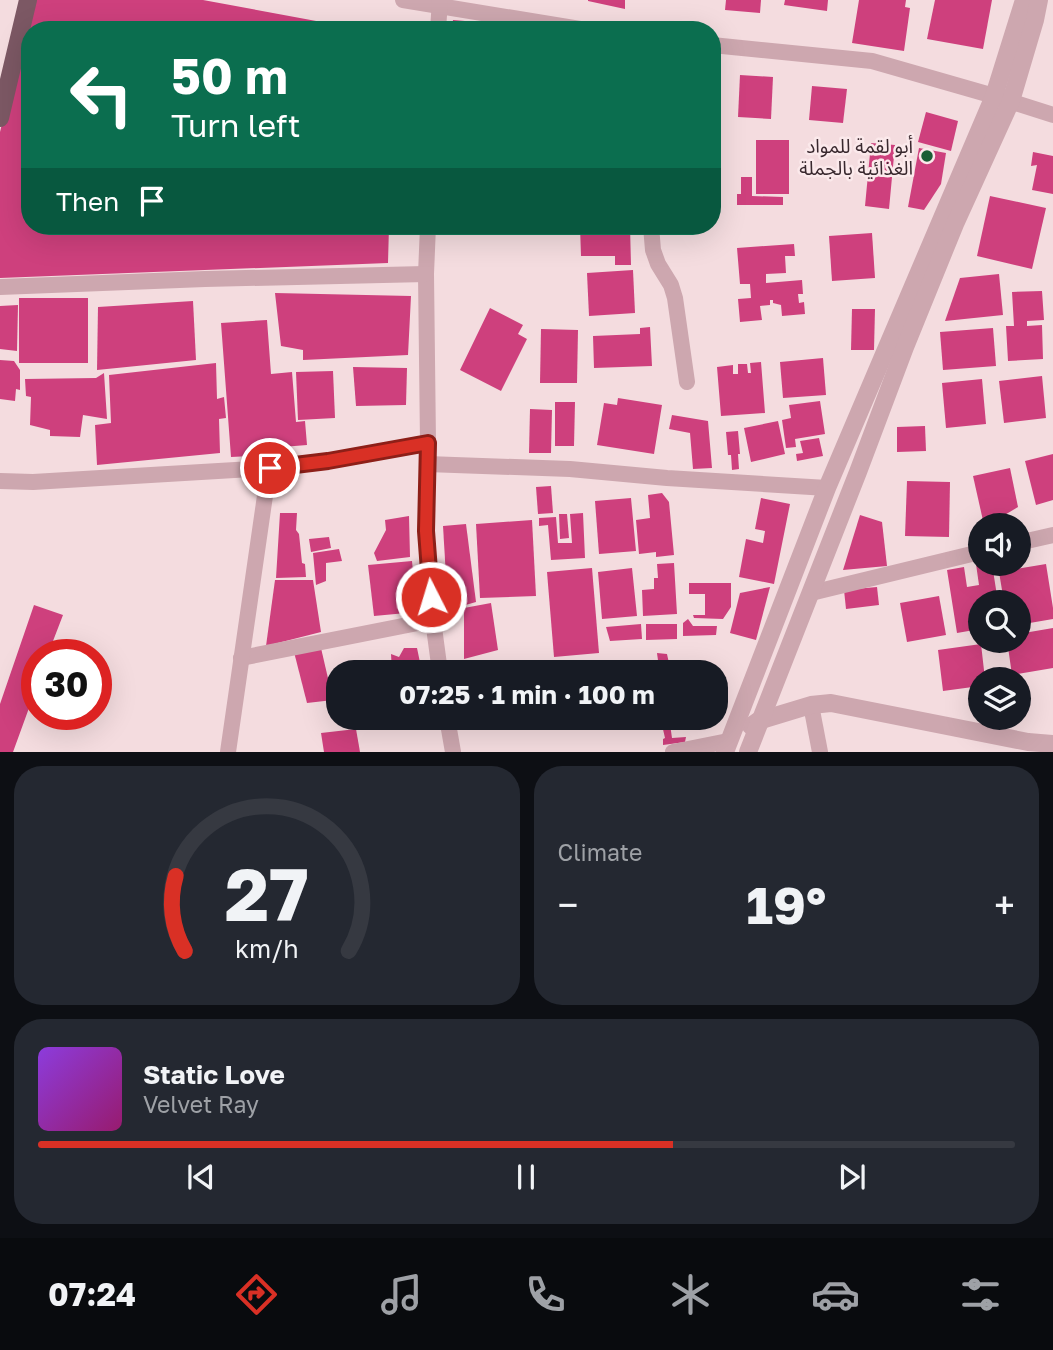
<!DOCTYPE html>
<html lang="en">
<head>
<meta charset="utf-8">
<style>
  body { margin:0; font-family:"Golos Text","Noto Sans Arabic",sans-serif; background:#242831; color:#f1f3f6; height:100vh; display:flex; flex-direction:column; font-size:26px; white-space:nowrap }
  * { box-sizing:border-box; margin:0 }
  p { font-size:23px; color:#9ea1a6 }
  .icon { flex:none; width:38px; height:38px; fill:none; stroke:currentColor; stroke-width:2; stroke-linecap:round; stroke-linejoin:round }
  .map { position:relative; height:752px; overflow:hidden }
  .sheet { display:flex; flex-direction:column; gap:14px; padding:14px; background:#0d0f14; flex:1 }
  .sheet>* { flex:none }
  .banner { position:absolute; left:21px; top:21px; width:700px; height:214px; border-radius:28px; box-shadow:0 7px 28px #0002; background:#0b6e4f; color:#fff; overflow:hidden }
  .controls { position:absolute; left:968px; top:513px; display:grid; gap:14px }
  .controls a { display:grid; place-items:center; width:63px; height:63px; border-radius:50%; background:#171b24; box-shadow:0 7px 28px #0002; font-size:35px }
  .speed { position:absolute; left:21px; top:639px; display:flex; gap:14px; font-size:35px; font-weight:700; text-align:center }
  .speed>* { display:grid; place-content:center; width:91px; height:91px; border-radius:50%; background:#171b24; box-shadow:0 7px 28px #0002; line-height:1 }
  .speed .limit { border:10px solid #d22; background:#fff; color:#111 }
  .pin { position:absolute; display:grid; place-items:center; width:60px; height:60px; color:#fff; margin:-30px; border:4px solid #fff; border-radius:50%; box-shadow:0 2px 7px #0007 }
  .me { position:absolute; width:77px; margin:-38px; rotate:355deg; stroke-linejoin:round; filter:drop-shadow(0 0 5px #0008) }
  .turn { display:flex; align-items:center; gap:24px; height:147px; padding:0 35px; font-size:32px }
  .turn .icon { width:91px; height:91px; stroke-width:2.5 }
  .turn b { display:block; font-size:49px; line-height:60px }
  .then { display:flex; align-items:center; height:66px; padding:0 35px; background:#0003; gap:14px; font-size:26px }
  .big { font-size:52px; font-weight:700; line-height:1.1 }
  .sheet .widget { flex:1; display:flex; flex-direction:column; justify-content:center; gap:10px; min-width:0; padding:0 24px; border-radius:28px; background:#242831 }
  .sheet .dial { align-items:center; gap:0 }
  .dial svg { height:182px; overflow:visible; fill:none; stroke:#363941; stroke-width:7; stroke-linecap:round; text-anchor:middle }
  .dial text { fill:#f1f3f6; stroke:none }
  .song { display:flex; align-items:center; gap:21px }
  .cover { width:84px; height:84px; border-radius:10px; background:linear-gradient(135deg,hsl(270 70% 55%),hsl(320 70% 35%)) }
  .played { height:7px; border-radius:4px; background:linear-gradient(90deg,#d93025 65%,#363941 65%) }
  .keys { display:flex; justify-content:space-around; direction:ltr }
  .heat { display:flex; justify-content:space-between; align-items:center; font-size:38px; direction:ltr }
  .sheet .tiles { flex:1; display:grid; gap:14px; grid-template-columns:1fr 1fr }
  .widget:last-child { grid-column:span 2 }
  .trip { position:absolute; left:326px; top:660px; width:402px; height:70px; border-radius:28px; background:#171b24; box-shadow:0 7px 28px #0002; font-weight:700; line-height:70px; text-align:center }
  .tab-bar { display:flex; height:112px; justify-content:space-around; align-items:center; background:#090b0e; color:#9ea1a6 }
  .tab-bar .icon { width:49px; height:49px }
  .tab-bar .current { color:#d93025 }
  .tab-bar b { font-size:32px; color:#f1f3f6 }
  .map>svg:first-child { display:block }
  .building { fill:#ce407d }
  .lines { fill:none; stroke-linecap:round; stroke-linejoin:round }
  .minor { stroke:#cda7af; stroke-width:16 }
  .tertiary { stroke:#cda7af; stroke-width:18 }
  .primary { stroke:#7c5864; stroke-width:18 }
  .route-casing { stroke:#8d1f18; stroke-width:18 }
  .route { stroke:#d93025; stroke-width:12 }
  .poi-dot { fill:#1a5e35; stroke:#fbe9eb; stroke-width:2.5 }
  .labels { text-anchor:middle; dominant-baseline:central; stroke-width:5; stroke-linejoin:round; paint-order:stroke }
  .poi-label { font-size:19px; fill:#39282e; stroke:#fbe9eb; text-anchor:end }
</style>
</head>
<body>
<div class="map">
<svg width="1053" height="752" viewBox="0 0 1053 752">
  <rect width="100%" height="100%" fill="#f4dcdf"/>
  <g class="building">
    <path d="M32 0H203L354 28V30H30V226H389L388 263 0 278V132Z"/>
    <path d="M588 0H625V9L588 1Z"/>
    <path d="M726 0H761L760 13 725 10Z"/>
    <path d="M785 0H828L827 11 784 5Z"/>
    <path d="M859 0H906L905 7 910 8 904 51 852 43Z"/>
    <path d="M935 0H992L983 49 927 39Z"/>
    <path d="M453 20 514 25V30H452Z"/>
    <path d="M740 75 773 77 771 119 738 117Z"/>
    <path d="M812 86 847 89 843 123 809 120Z"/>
    <path d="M926 112 958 121 951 151 918 142Z"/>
    <rect x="756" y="140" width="33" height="54"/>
    <path d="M871 143 895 145 889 209 865 206Z"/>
    <path d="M919 148 946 153 941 184 924 210 908 207Z"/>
    <path d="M1033 152 1053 156V194L1032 190 1037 165 1031 166Z"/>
    <path d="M741 177H752V196L783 197V205H737V194H741Z"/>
    <path d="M990 196 1046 208 1032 269 977 256Z"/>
    <path d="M580 226H630L631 265H615V256H581Z"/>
    <path d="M872 233 875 278 832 281 829 236Z"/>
    <path d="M794 244 795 256H785L786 273 766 274V283L802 280 803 294H798L799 303 804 302 805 314 782 316 781 305 773 303V300H770V305L760 306 762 320 740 322 738 299 751 298 750 284H740L737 248Z"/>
    <path d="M633 270 635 313 589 316 587 273Z"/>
    <path d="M999 274 1003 315 945 321 960 278Z"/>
    <path d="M1042 291 1044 320 1027 321V326L1042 325 1043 359 1008 361 1006 326H1014L1012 292Z"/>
    <path d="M275 293 411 296 408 355 303 360V350L281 346Z"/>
    <rect x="19" y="298" width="69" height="65"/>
    <path d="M193 301 196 360 97 370 98 307Z"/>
    <path d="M18 305 17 351 0 349V306Z"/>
    <path d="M490 308 523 325 518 334 527 339 501 391 460 370Z"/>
    <path d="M852 309H875L874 350H851Z"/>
    <path d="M267 320 271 374 292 372 296 422 305 421 307 445 270 448 271 455 231 457 221 323Z"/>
    <path d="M650 327 652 366 594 368 593 336 640 334V328Z"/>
    <path d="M993 328 996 366 943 370 940 332Z"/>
    <path d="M541 329 578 330 577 383H540Z"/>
    <path d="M823 358 826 395 783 398 780 362Z"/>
    <path d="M0 360 14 361 20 370V390L16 389 15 401 0 399Z"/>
    <path d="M761 362 765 413 721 416 717 367 733 365V374H738V364H747L748 373H751L750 363Z"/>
    <path d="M216 363 217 399 224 397 226 418 219 419 220 453 97 465 95 425 111 423 109 375Z"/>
    <path d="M353 367 407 368 406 405 356 406Z"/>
    <path d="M333 371 335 418 298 420 296 372Z"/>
    <path d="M104 373 107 419 83 415 80 437 50 436V430L30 425 31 397 26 396 25 379 96 378Z"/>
    <path d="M1042 376 1046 418 1004 423 999 381Z"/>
    <path d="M982 379 986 424 946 428 942 383Z"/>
    <path d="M618 398 662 405 654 454 597 445 604 403 617 405Z"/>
    <path d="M820 401 825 434 795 439 796 447 786 448 782 420 791 418 789 405Z"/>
    <path d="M555 402H575L574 446H555Z"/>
    <path d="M530 409 552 410 551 453H529Z"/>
    <path d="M672 415 708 421 712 468 693 469 690 433 669 429Z"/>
    <path d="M778 421 785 454 751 462 744 428Z"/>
    <path d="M925 426 926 451 897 452V427Z"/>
    <path d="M738 431 740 454H738L739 469 732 470 731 455H728L726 432Z"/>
    <path d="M819 438 823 456 797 461 796 454 803 453 800 441Z"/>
    <path d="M1053 454V500L1036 505 1025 461Z"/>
    <path d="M1010 468 1018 507 988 525H984L973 476Z"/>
    <path d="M907 481 950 482 949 537 905 536Z"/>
    <path d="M551 486 553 513 538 514 536 487Z"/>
    <path d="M662 493 669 502 674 555 656 557V552L639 554 636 520 650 518 648 495Z"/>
    <path d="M631 498 636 551 599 554 595 501Z"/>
    <path d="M761 498 790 504 774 584 739 577 746 539 763 543 765 531 755 529Z"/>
    <path d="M280 513H297L296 530 299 534 302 563 305 564 306 577 276 578Z"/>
    <path d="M583 513 585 558 551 560 548 525 539 526V518L556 517 558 543H572L570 514Z"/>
    <path d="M559 514H567L569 538 560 539Z"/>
    <path d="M860 515 882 522 887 566 843 570Z"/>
    <path d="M409 516 410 557 377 561 374 553 386 530 385 520Z"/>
    <path d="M532 520 536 596 480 598 476 524Z"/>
    <path d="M466 524 476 602 448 610 443 526Z"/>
    <path d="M329 537 331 548 311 552 309 539Z"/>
    <path d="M339 549 342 561 326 563V581L316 585 313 553Z"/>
    <path d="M412 561 417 612 374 616 368 565Z"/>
    <path d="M674 563 677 614 643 616 642 590 654 589V578H658L657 564Z"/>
    <path d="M976 564H992L998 602H980V629L957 633 947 570 964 567 967 587 979 585Z"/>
    <path d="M1046 564 1053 608V619L1018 625V602H1004L999 572Z"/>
    <path d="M592 568 599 653 554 657 547 572Z"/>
    <path d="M632 568 637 616 602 619 598 572Z"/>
    <path d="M275 580H313L321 632 266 646Z"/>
    <path d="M689 583H731V607L723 619 694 618 693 615H705V594H689Z"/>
    <path d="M770 587 756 640 730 633 740 593Z"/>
    <path d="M877 587 879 605 846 609 844 590Z"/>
    <path d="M939 596 946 635 907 642 900 603Z"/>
    <path d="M491 603 498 650 464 659V608Z"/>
    <path d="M34 605 63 615 48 654H37V686L13 752H0V704Z"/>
    <path d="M688 619 693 626H717L716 635 683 636V623Z"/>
    <path d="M641 624 642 639 610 641 606 627Z"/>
    <path d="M646 624H677V639L646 640Z"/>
    <path d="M1053 628V668L1012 675 1007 640H1018V634Z"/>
    <path d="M981 644 985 679H980V686L943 691 938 650Z"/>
    <path d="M321 648 333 700 307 703 294 652Z"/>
    <path d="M404 648H417L422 672H392L391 654 399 657Z"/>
    <path d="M657 653 667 654 670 668H659Z"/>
    <path d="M670 724 672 738 686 737 685 742 663 745V739L665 738 662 725Z"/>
    <path d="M356 729 360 752H324L321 733Z"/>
  </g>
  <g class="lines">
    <g class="minor">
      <path d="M403 0 586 30"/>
      <path d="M438 30 440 0"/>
      <path d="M712 45 872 61 994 96 1053 115"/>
      <path d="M428 226 426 274 428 443 426 531 433 620 440 672"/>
      <path d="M651 226 653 250 658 264 671 285 675 298 687 382"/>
      <path d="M0 287 205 279 426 274"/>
      <path d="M427 464 570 469 667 478 827 488"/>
      <path d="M0 481 33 482 269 468 328 461 428 443"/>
      <path d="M1018 543 1053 535"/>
      <path d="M811 593 980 552"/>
      <path d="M241 658 433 620"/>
      <path d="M811 705 820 752"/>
      <path d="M447 718 453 752"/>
      <path d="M228 752 269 468"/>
      <path d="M673 752 728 741"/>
    </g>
    <g class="tertiary">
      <path d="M751 726 758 721 811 705 831 703 1028 742 1053 744"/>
      <path d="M725 752 827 488 994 96 1024 0"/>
      <path d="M748 752 858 472 905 347 955 224 1011 101 1035 20 1039 0"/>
    </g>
    <path class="primary" d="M0 118 28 0"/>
  </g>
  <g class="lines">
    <defs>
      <path id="route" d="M270 468 328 461 428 443 426 531 431 597"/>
    </defs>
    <use href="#route" class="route-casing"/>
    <use href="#route" class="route"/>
  </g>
  <circle class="poi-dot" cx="927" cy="156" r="7"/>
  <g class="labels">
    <g class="poi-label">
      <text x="913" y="145">أبو لقمة للمواد<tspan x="913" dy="22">الغذائية بالجملة</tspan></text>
    </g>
  </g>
</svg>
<div class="controls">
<a><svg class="icon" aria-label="sound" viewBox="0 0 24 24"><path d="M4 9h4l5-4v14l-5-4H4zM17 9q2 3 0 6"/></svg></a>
<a><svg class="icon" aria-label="search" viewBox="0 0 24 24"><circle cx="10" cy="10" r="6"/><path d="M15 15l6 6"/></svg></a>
<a><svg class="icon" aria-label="layers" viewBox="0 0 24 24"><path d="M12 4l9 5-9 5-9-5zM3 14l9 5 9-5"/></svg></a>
</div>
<div class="speed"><div class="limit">30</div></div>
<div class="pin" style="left:270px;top:468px;background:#d93025"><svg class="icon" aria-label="arrive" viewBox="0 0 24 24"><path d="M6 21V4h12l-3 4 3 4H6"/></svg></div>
<svg class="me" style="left:431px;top:597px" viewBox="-20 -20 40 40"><circle r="17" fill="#d93025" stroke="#fff" stroke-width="3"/><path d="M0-11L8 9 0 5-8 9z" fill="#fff"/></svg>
<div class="trip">07:25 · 1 min · 100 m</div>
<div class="banner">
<div class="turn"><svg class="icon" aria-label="left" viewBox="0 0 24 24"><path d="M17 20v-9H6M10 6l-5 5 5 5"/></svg><div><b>50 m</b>Turn left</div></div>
<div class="then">Then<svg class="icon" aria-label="arrive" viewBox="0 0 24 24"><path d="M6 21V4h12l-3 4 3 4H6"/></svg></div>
</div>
</div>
<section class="sheet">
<div class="tiles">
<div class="widget dial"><svg viewBox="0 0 100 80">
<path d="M14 69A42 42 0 1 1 86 69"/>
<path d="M14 69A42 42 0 0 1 10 36" stroke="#d93025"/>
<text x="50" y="56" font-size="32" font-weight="700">27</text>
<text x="50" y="72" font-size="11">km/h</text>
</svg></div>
<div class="widget"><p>Climate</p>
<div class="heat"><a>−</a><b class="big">19°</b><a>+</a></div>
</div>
<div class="widget">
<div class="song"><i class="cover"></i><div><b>Static Love</b><p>Velvet Ray</p></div></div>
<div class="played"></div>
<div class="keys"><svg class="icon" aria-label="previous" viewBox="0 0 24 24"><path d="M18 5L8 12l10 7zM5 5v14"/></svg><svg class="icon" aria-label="pause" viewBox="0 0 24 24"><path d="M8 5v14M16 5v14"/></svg><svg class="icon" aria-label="next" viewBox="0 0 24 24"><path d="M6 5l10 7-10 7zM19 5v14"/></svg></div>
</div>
</div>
</section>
<nav class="tab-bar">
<b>07:24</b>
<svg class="icon current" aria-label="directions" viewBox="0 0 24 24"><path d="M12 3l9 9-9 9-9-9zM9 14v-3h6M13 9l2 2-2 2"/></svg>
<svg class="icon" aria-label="music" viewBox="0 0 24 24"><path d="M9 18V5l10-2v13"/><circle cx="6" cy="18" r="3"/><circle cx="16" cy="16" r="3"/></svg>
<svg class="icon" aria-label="phone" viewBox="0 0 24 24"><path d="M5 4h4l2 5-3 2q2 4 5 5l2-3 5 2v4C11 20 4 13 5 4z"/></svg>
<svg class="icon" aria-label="climate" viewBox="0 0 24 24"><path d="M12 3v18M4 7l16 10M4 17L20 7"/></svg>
<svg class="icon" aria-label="car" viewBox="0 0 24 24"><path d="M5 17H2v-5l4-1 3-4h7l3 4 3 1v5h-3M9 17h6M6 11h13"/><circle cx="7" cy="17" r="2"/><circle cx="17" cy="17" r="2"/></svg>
<svg class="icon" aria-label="filters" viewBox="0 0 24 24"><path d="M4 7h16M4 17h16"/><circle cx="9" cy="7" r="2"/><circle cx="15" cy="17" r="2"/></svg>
</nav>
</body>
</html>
